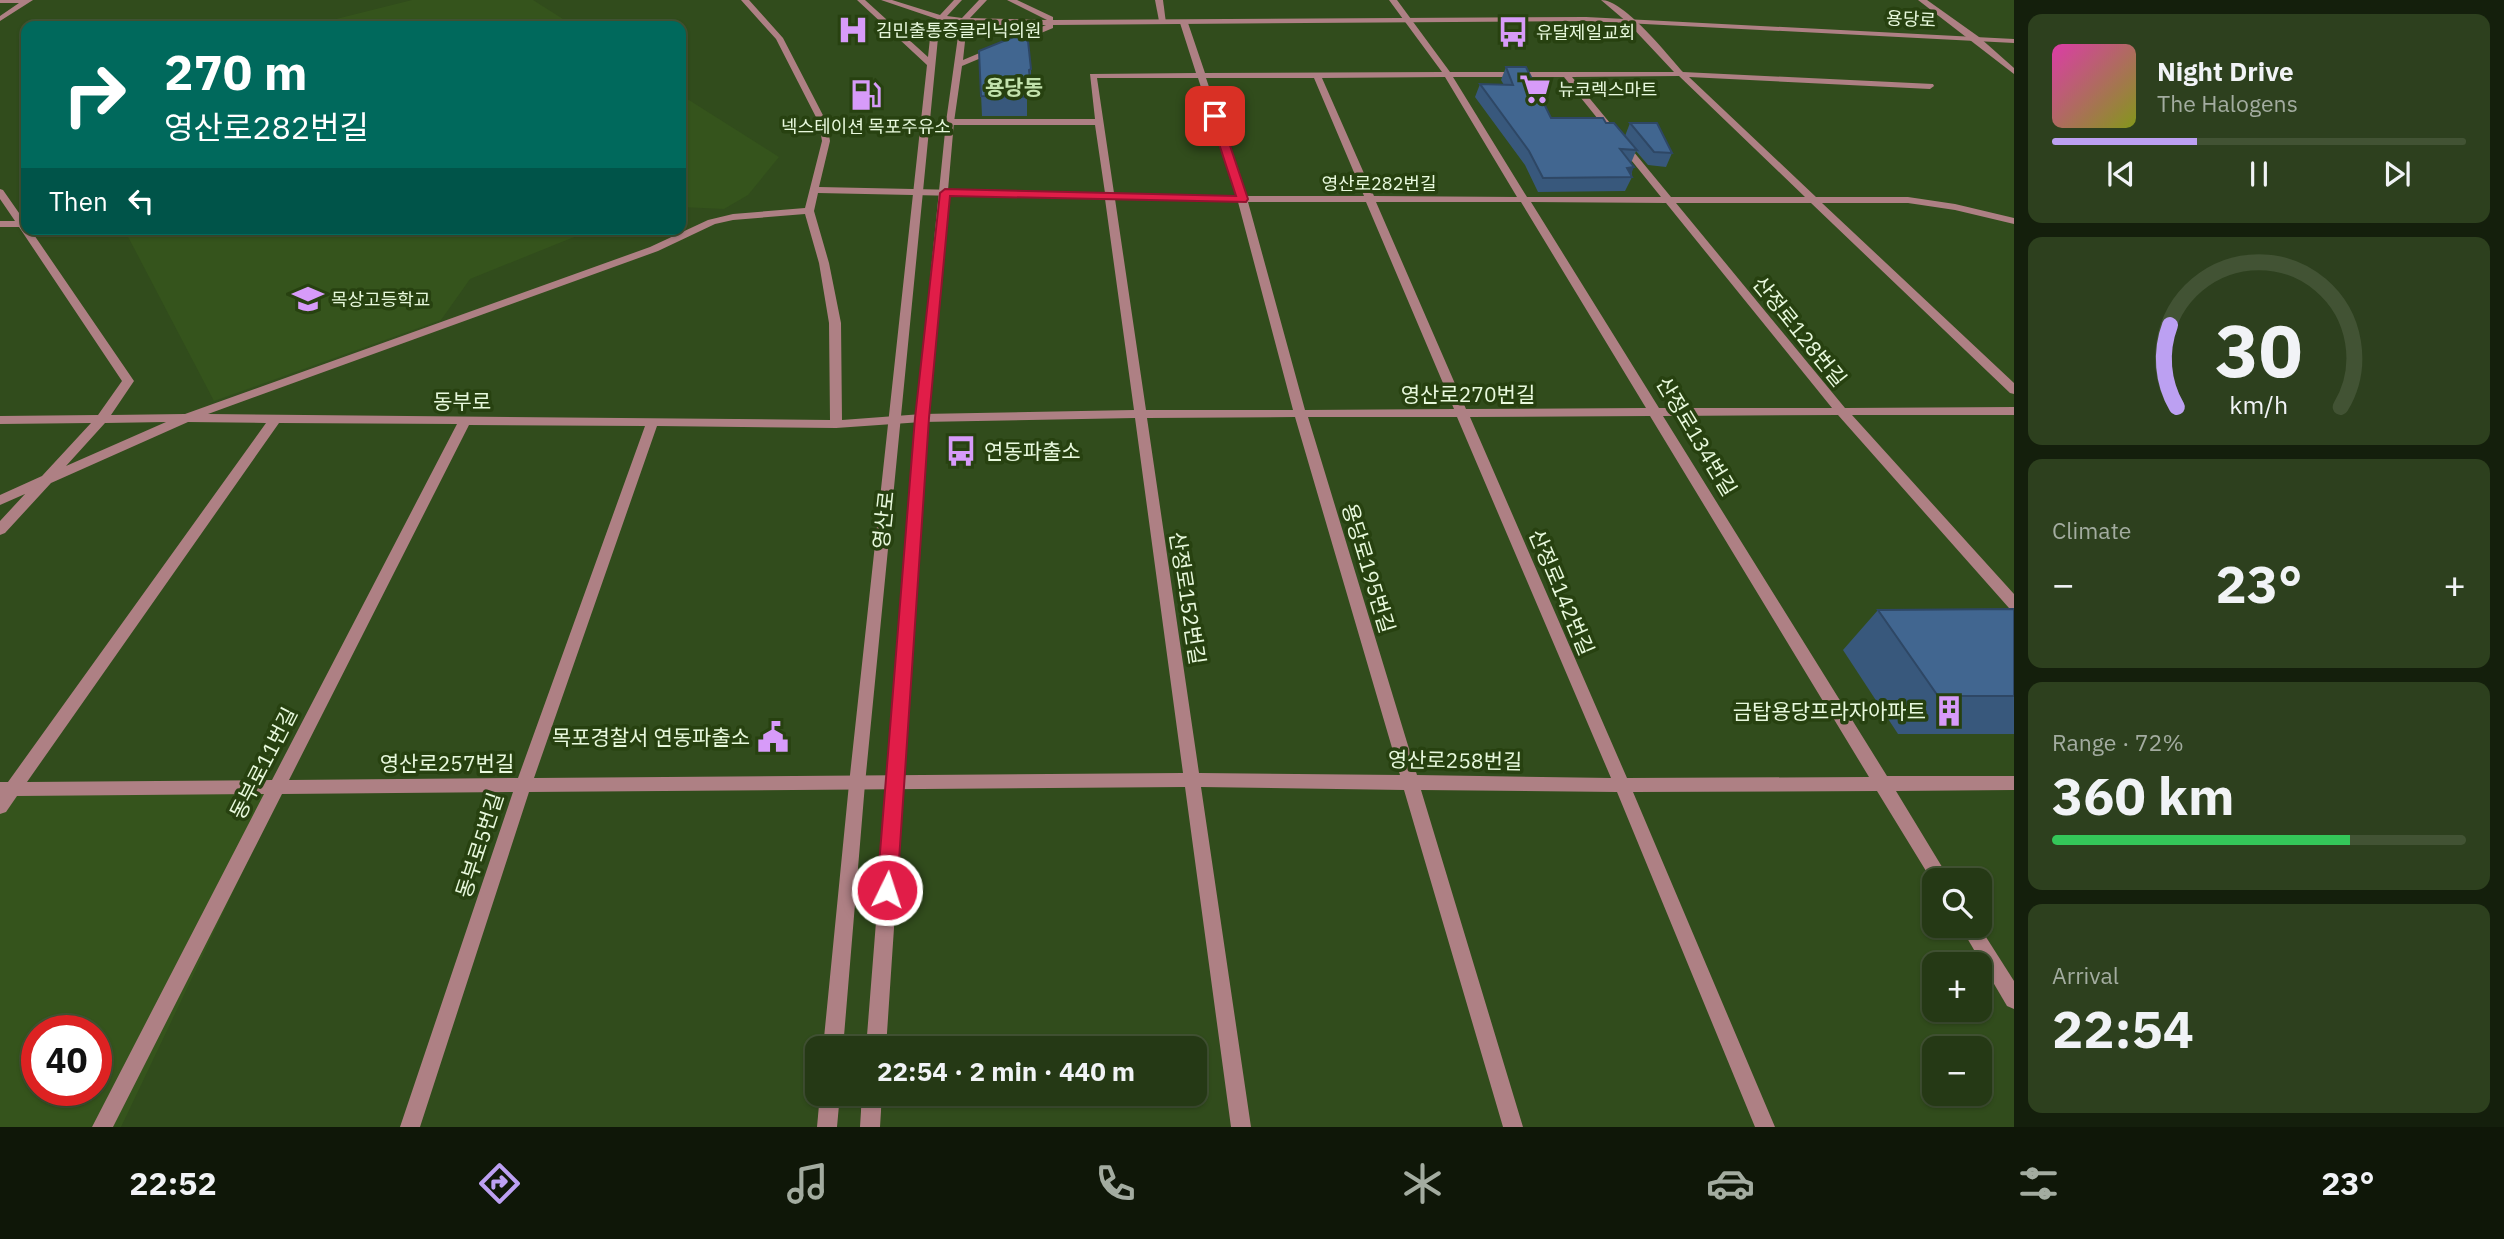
<!DOCTYPE html>
<html lang="en">
<head>
<meta charset="utf-8">
<style>
  body { margin:0; font-family:"IBM Plex Sans","Noto Sans KR",sans-serif; background:#2d401e; color:#f1f3f6; height:100vh; display:flex; flex-direction:column; font-size:26px; white-space:nowrap }
  * { box-sizing:border-box; margin:0 }
  p { font-size:23px; color:#a3aca0 }
  .icon { flex:none; width:38px; height:38px; fill:none; stroke:currentColor; stroke-width:2; stroke-linecap:round; stroke-linejoin:round }
  .map { position:relative; flex:1; overflow:hidden }
  .sheet { display:flex; flex-direction:column; gap:14px; padding:14px; background:#141f0c; width:490px }
  .sheet>* { flex:none }
  .top-card { position:absolute; left:21px; top:21px; width:665px; height:214px; border-radius:14px; box-shadow:0 2px 5px #0004,0 0 0 2px #425334; background:#00695c; color:#fff; overflow:hidden }
  .controls { position:absolute; left:1922px; top:868px; display:grid; gap:14px }
  .controls a { display:grid; place-items:center; width:70px; height:70px; border-radius:14px; background:#253915; box-shadow:0 2px 5px #0004,0 0 0 2px #425334; font-size:35px }
  .speed { position:absolute; left:21px; top:1015px; display:flex; gap:14px; font-size:35px; font-weight:700; text-align:center }
  .speed>* { display:grid; place-content:center; width:91px; height:91px; border-radius:50%; background:#253915; box-shadow:0 2px 5px #0004,0 0 0 2px #425334; line-height:1 }
  .speed .limit { border:10px solid #d22; background:#fff; color:#111 }
  .pin { position:absolute; display:grid; place-items:center; width:60px; height:60px; color:#fff; margin:-30px; border-radius:14px; box-shadow:0 4px 10px #0006 }
  .me { position:absolute; width:77px; margin:-38px; rotate:4deg; stroke-linejoin:round; filter:drop-shadow(0 0 5px #0008) }
  .turn { display:flex; align-items:center; gap:24px; height:147px; padding:0 28px; font-size:32px }
  .turn .icon { width:91px; height:91px; stroke-width:2.5 }
  .turn b { display:block; font-size:49px; line-height:60px }
  .then { display:flex; align-items:center; height:66px; padding:0 28px; background:#0003; gap:14px; font-size:26px }
  .big { font-size:52px; font-weight:700; line-height:1.1 }
  .sheet .card { flex:1; display:flex; flex-direction:column; justify-content:center; gap:10px; min-width:0; padding:0 24px; border-radius:14px; background:#2d401e }
  .sheet .dial { align-items:center; gap:0 }
  .dial svg { height:182px; overflow:visible; fill:none; stroke:#425334; stroke-width:7; stroke-linecap:round; text-anchor:middle }
  .dial text { fill:#f1f3f6; stroke:none }
  .song { display:flex; align-items:center; gap:21px }
  .cover { width:84px; height:84px; border-radius:10px; background:linear-gradient(135deg,hsl(320 70% 55%),hsl(70 70% 35%)) }
  .played { height:7px; border-radius:4px; background:linear-gradient(90deg,#bca0f2 35%,#425334 35%) }
  .keys { display:flex; justify-content:space-around; direction:ltr }
  .heat { display:flex; justify-content:space-between; align-items:center; font-size:38px; direction:ltr }
  .charge { height:10px; border-radius:5px; background:linear-gradient(90deg,#34c759 72%,#425334 0) }
  .trip { position:absolute; left:805px; top:1036px; width:402px; height:70px; border-radius:14px; background:#253915; box-shadow:0 2px 5px #0004,0 0 0 2px #425334; font-weight:700; line-height:70px; text-align:center }
  .menu { display:flex; height:112px; justify-content:space-around; align-items:center; background:#0f1708; color:#a3aca0 }
  .menu .icon { width:49px; height:49px }
  .menu .active { color:#bca0f2 }
  .menu b { font-size:32px; color:#f1f3f6 }
  main { display:flex; flex:1; min-height:0 }
  .map>svg:first-child { display:block }
  .built { fill:#35541c; fill-rule:evenodd }
  .lines { fill:none; stroke-linecap:round; stroke-linejoin:round }
  .minor { fill:#ae8084; fill-rule:evenodd }
  .tertiary { fill:#ae8084; fill-rule:evenodd }
  .wall { fill:#38587c }
  .shaded-wall { fill:#2e4765 }
  .building { fill:#416690; stroke:#2e4765; stroke-width:2 }
  .route { fill:#e11d48; stroke:#92132f; stroke-width:2 }
  .labels { text-anchor:middle; dominant-baseline:central; stroke-width:7; stroke-linejoin:round; paint-order:stroke }
  .far-street-label { font-size:18px; fill:#e8f9dd; stroke:#274110 }
  .far-poi-label { font-size:18px; fill:#e8f9dd; stroke:#274110; text-anchor:start }
  .far-quarter-label { font-size:21px; font-weight:bold; fill:#c2e2ac; stroke:#274110 }
  .street-label { font-size:21px; fill:#e8f9dd; stroke:#274110 }
  .poi-label { font-size:21px; fill:#e8f9dd; stroke:#274110; text-anchor:end }
</style>
</head>
<body>
<main>
<div class="map">
<svg width="2014" height="1127" viewBox="0 0 2014 1127">
  <rect width="100%" height="100%" fill="#314c1c"/>
  <g class="built">
    <path d="M412 0H533L574 26H308Z"/>
    <path d="M681 95 779 157 748 195 724 209 681 207Z"/>
    <path d="M124 229H594L470 279 441 320 214 401Z"/>
    <path d="M283 787 121 1127H0V790ZM37 1031H96V1090H37Z"/>
  </g>
  <g class="lines">
    <g class="minor">
      <path d="M0 0H33L0 21V16L19 3H0Z"/>
      <path d="M741 0H749L783 38 827 123 830 141 819 187 1105 193 1095 125H950L946 122 950 119H1095L1090 74 1196 73 1180 23 1184 21 1188 23 1205 73 1442 72 1389 0H1397L1450 72H1674L1628 23 1601 0C1624 0 1667 54 1683 72L1933 84 1934 86 1930 89 1689 77 1816 197H1908L1955 204 2014 218V224L1955 210 1908 203H1822L2014 383V394L2010 393 1811 203H1676L1845 408 2014 407V415H1852L2014 594V609L2009 608 1838 415 1663 416 1887 776H2014V790L1896 791 1950 880H1934V884L1877 791 1633 792 1775 1127H1755L1617 792 1421 790 1523 1127H1503L1404 790 1201 787 1251 1127H1231L1185 787 529 792 420 1127H400L513 792 282 794 113 1127H92L264 794 17 796 6 812 0 814V782H8L266 423 188 422 51 483 5 533 0 535V521L25 494 0 505V495L42 476 91 423 0 424V416L98 415 122 381 19 227H0V221H15L0 199V189L3 190 26 223V229H30L134 381 111 415 185 414 650 247 708 220 733 214 805 208 822 141 819 123 776 39ZM1679 76 1805 197H1671L1572 77ZM1445 77 1517 197 1374 196 1322 78ZM1453 77H1564L1661 197H1527ZM1097 78H1198L1236 196 1114 193ZM1206 78H1314L1364 196H1246ZM818 193 1105 199 1134 410 922 414 842 420 841 323 829 263 814 211ZM1115 199 1238 202 1293 410H1146ZM1248 202H1366L1454 409 1305 410ZM1376 202H1521L1646 408 1466 409ZM1531 202 1666 203 1832 408H1659ZM805 214 819 263 829 323 830 420 208 414 658 251 715 224 733 220ZM1650 416 1869 777 1627 778 1470 417ZM1295 417 1400 775 1199 773 1147 418ZM1308 417H1457L1611 778 1417 775ZM1135 418 1183 773 534 778 657 426 836 428 922 422ZM166 422 66 466 105 423ZM279 423 457 424 272 780 27 782ZM469 425 645 426 518 778 289 780Z"/>
      <path d="M1155 0H1163L1166 23 1159 21Z"/>
      <path d="M1918 0H1927L1979 37 2014 68V74Z"/>
      <path d="M1960 926H1979L2014 981V1009L2007 1006Z"/>
    </g>
    <g class="tertiary">
      <path d="M857 0H865L928 57 930 38 937 19 881 0H892L940 15 954 0H962L947 16 962 18 979 0H987L970 18 1047 20 1007 0H1017L1053 17V20L1586 17 2014 39V43L1586 21 1053 25V28L962 66 954 122 928 418 886 1048H866L916 418 946 122 960 22 944 21 938 38 865 784 843 1048H823L849 784 927 65ZM967 23 994 25H1046L963 60Z"/>
      <path d="M820 1094H840L837 1127H817Z"/>
      <path d="M862 1094H882L880 1127H860Z"/>
    </g>
  </g>
  <g class="wall">
    <path d="M979 51 1031 69V88H1030L1029 99H1027V116H982Z"/>
    <path d="M1506 67 1551 118 1606 123 1625 136 1630 123 1672 153 1666 167 1648 165 1636 151 1631 163 1632 177 1625 191 1538 192 1525 165 1475 97 1480 84 1504 85 1501 80Z"/>
    <path d="M2014 609V734H1898L1843 650 1878 610Z"/>
  </g>
  <path class="shaded-wall" d="M1634 167 1630 177 1627 168Z"/>
  <g class="building">
    <path d="M1016 36 1028 41 1031 69 1029 70 1030 80H1026L1027 97 981 96 979 51Z"/>
    <path d="M1506 67H1526L1551 118H1603L1606 123H1614L1637 150 1620 149 1634 167 1627 168 1632 177 1543 178 1529 151 1480 84 1513 85Z"/>
    <path d="M1630 123H1657L1672 153 1654 152Z"/>
    <path d="M2014 609V696H1938L1878 610Z"/>
  </g>
  <path class="route" d="M1215 113 1220 116 1248 199 1246 202 950 196 929 418 897 890 894 896 887 899 880 896 877 890 915 418 940 193 945 189 1236 196 1210 116Z"/>
  <defs>
    <symbol id="hospital-bare" viewBox="-9 -9 18 18"><path d="M-5-5h3v3.5h4V-5h3V5h-3V1.5h-4V5h-3Z" fill="#d79bf9" stroke="#274110" stroke-width="2.5" paint-order="stroke"/></symbol>
    <symbol id="bus-bare" viewBox="-9 -9 18 18"><path d="M-5-6H5V4H4V6H2V4H-2V6H-4V4H-5ZM-3.5-4V0h7V-4ZM-3.5 1.2v1.5H-2V1.2ZM2 1.2v1.5H3.5V1.2Z" fill="#d79bf9" stroke="#274110" stroke-width="2.5" paint-order="stroke"/></symbol>
    <symbol id="supermarket-bare" viewBox="-9 -9 18 18"><path d="M-6-5.5h2.5l.6 2H6L4.5 2H-2.5L-4.4-4H-6ZM-1.5 3.2a1.3 1.3 0 1 0 .1 0ZM3 3.2a1.3 1.3 0 1 0 .1 0Z" fill="#d79bf9" stroke="#274110" stroke-width="2.5" paint-order="stroke"/></symbol>
    <symbol id="fuel-bare" viewBox="-9 -9 18 18"><path d="M-5.5-6h7V0h2V4h1.3V-2.5L3-4.5l.8-.8L6-3V5H2.5V1h-1V6h-7ZM-4.2-4.7v3.2H.2V-4.7Z" fill="#d79bf9" stroke="#274110" stroke-width="2.5" paint-order="stroke"/></symbol>
    <symbol id="school-bare" viewBox="-9 -9 18 18"><path d="M0-5L7-2L0 1L-7-2ZM-4 1L0 2.5L4 1V4Q0 6-4 4Z" fill="#d79bf9" stroke="#274110" stroke-width="2.5" paint-order="stroke"/></symbol>
    <symbol id="building-bare" viewBox="-9 -9 18 18"><path d="M-4-6H4V6H1V3H-1V6H-4ZM-2.5-4.3h1.7v1.8h-1.7ZM.8-4.3h1.7v1.8H.8ZM-2.5-1h1.7V.8h-1.7ZM.8-1h1.7V.8H.8Z" fill="#d79bf9" stroke="#274110" stroke-width="2.5" paint-order="stroke"/></symbol>
    <symbol id="civic-bare" viewBox="-9 -9 18 18"><path d="M-.6-6.5H3V-4.5H.6V-3L4-1V1h2V6H-6V1h2V-1L-.6-3ZM-1.2 2.5V6h2.4V2.5Z" fill="#d79bf9" stroke="#274110" stroke-width="2.5" paint-order="stroke"/></symbol>
  </defs>
  <g fill-rule="evenodd">
    <use href="#hospital-bare" x="831" y="8" width="44" height="44"/>
    <use href="#bus-bare" x="1491" y="10" width="44" height="44"/>
    <use href="#supermarket-bare" x="1513" y="67" width="44" height="44"/>
    <use href="#fuel-bare" x="844" y="73" width="44" height="44"/>
    <use href="#school-bare" x="286" y="277" width="44" height="44"/>
    <use href="#bus-bare" x="939" y="429" width="44" height="44"/>
    <use href="#building-bare" x="1927" y="689" width="44" height="44"/>
    <use href="#civic-bare" x="751" y="715" width="44" height="44"/>
  </g>
  <g class="labels">
    <g class="far-street-label">
      <text transform="translate(1911 19) rotate(3)">용당로</text>
      <text x="1379" y="183">영산로282번길</text>
    </g>
    <g class="far-poi-label">
      <text x="876" y="30">김민출통증클리닉의원</text>
      <text x="1536" y="32">유달제일교회</text>
      <text x="1558" y="89">뉴코렉스마트</text>
      <text x="866" y="126" text-anchor="middle">넥스테이션 목포주유소</text>
      <text x="331" y="299">목상고등학교</text>
    </g>
    <g class="far-quarter-label">
      <text x="1014" y="87">용당동</text>
    </g>
    <g class="street-label">
      <text transform="translate(1800 331) rotate(51)">산정로128번길</text>
      <text x="1468" y="394">영산로270번길</text>
      <text x="462" y="401">동부로</text>
      <text transform="translate(1697 436) rotate(59)">산정로134번길</text>
      <text transform="translate(883 520) rotate(-84)">영산로</text>
      <text transform="translate(1369 568) rotate(73)">용당로195번길</text>
      <text transform="translate(1562 592) rotate(67)">산정로142번길</text>
      <text transform="translate(1188 598) rotate(81)">산정로152번길</text>
      <text transform="translate(1455 760) rotate(1)">영산로258번길</text>
      <text transform="translate(263 763) rotate(-63)">동부로11번길</text>
      <text x="447" y="763">영산로257번길</text>
      <text transform="translate(479 845) rotate(-72)">동부로5번길</text>
    </g>
    <g class="poi-label">
      <text x="984" y="451" text-anchor="start">연동파출소</text>
      <text x="1926" y="711">금탑용당프라자아파트</text>
      <text x="750" y="737">목포경찰서 연동파출소</text>
    </g>
  </g>
</svg>
<div class="controls">
<a><svg class="icon" aria-label="search" viewBox="0 0 24 24"><circle cx="10" cy="10" r="6"/><path d="M15 15l6 6"/></svg></a>
<a>+</a>
<a>−</a>
</div>
<div class="speed"><div class="limit">40</div></div>
<div class="pin" style="left:1215px;top:116px;background:#d93025"><svg class="icon" aria-label="arrive" viewBox="0 0 24 24"><path d="M6 21V4h12l-3 4 3 4H6"/></svg></div>
<svg class="me" style="left:887px;top:890px" viewBox="-20 -20 40 40"><circle r="17" fill="#e11d48" stroke="#fff" stroke-width="3"/><path d="M0-11L8 9 0 5-8 9z" fill="#fff"/></svg>
<div class="trip">22:54 · 2 min · 440 m</div>
<div class="top-card">
<div class="turn"><svg class="icon" aria-label="right" viewBox="0 0 24 24"><path d="M7 20v-9h11M14 6l5 5-5 5"/></svg><div><b>270 m</b>영산로282번길</div></div>
<div class="then">Then<svg class="icon" aria-label="left" viewBox="0 0 24 24"><path d="M17 20v-9H6M10 6l-5 5 5 5"/></svg></div>
</div>
</div>
<section class="sheet">
<div class="card">
<div class="song"><i class="cover"></i><div><b>Night Drive</b><p>The Halogens</p></div></div>
<div class="played"></div>
<div class="keys"><svg class="icon" aria-label="previous" viewBox="0 0 24 24"><path d="M18 5L8 12l10 7zM5 5v14"/></svg><svg class="icon" aria-label="pause" viewBox="0 0 24 24"><path d="M8 5v14M16 5v14"/></svg><svg class="icon" aria-label="next" viewBox="0 0 24 24"><path d="M6 5l10 7-10 7zM19 5v14"/></svg></div>
</div>
<div class="card dial"><svg viewBox="0 0 100 80">
<path d="M14 69A42 42 0 1 1 86 69"/>
<path d="M14 69A42 42 0 0 1 11 33" stroke="#bca0f2"/>
<text x="50" y="56" font-size="32" font-weight="700">30</text>
<text x="50" y="72" font-size="11">km/h</text>
</svg></div>
<div class="card"><p>Climate</p>
<div class="heat"><a>−</a><b class="big">23°</b><a>+</a></div>
</div>
<div class="card"><p>Range · 72%</p><b class="big">360 km</b><div class="charge"></div></div>
<div class="card"><p>Arrival</p><b class="big">22:54</b></div>
</section>
</main>
<nav class="menu">
<b>22:52</b>
<svg class="icon active" aria-label="directions" viewBox="0 0 24 24"><path d="M12 3l9 9-9 9-9-9zM9 14v-3h6M13 9l2 2-2 2"/></svg>
<svg class="icon" aria-label="music" viewBox="0 0 24 24"><path d="M9 18V5l10-2v13"/><circle cx="6" cy="18" r="3"/><circle cx="16" cy="16" r="3"/></svg>
<svg class="icon" aria-label="phone" viewBox="0 0 24 24"><path d="M5 4h4l2 5-3 2q2 4 5 5l2-3 5 2v4C11 20 4 13 5 4z"/></svg>
<svg class="icon" aria-label="climate" viewBox="0 0 24 24"><path d="M12 3v18M4 7l16 10M4 17L20 7"/></svg>
<svg class="icon" aria-label="car" viewBox="0 0 24 24"><path d="M5 17H2v-5l4-1 3-4h7l3 4 3 1v5h-3M9 17h6M6 11h13"/><circle cx="7" cy="17" r="2"/><circle cx="17" cy="17" r="2"/></svg>
<svg class="icon" aria-label="filters" viewBox="0 0 24 24"><path d="M4 7h16M4 17h16"/><circle cx="9" cy="7" r="2"/><circle cx="15" cy="17" r="2"/></svg>
<b>23°</b>
</nav>
</body>
</html>
